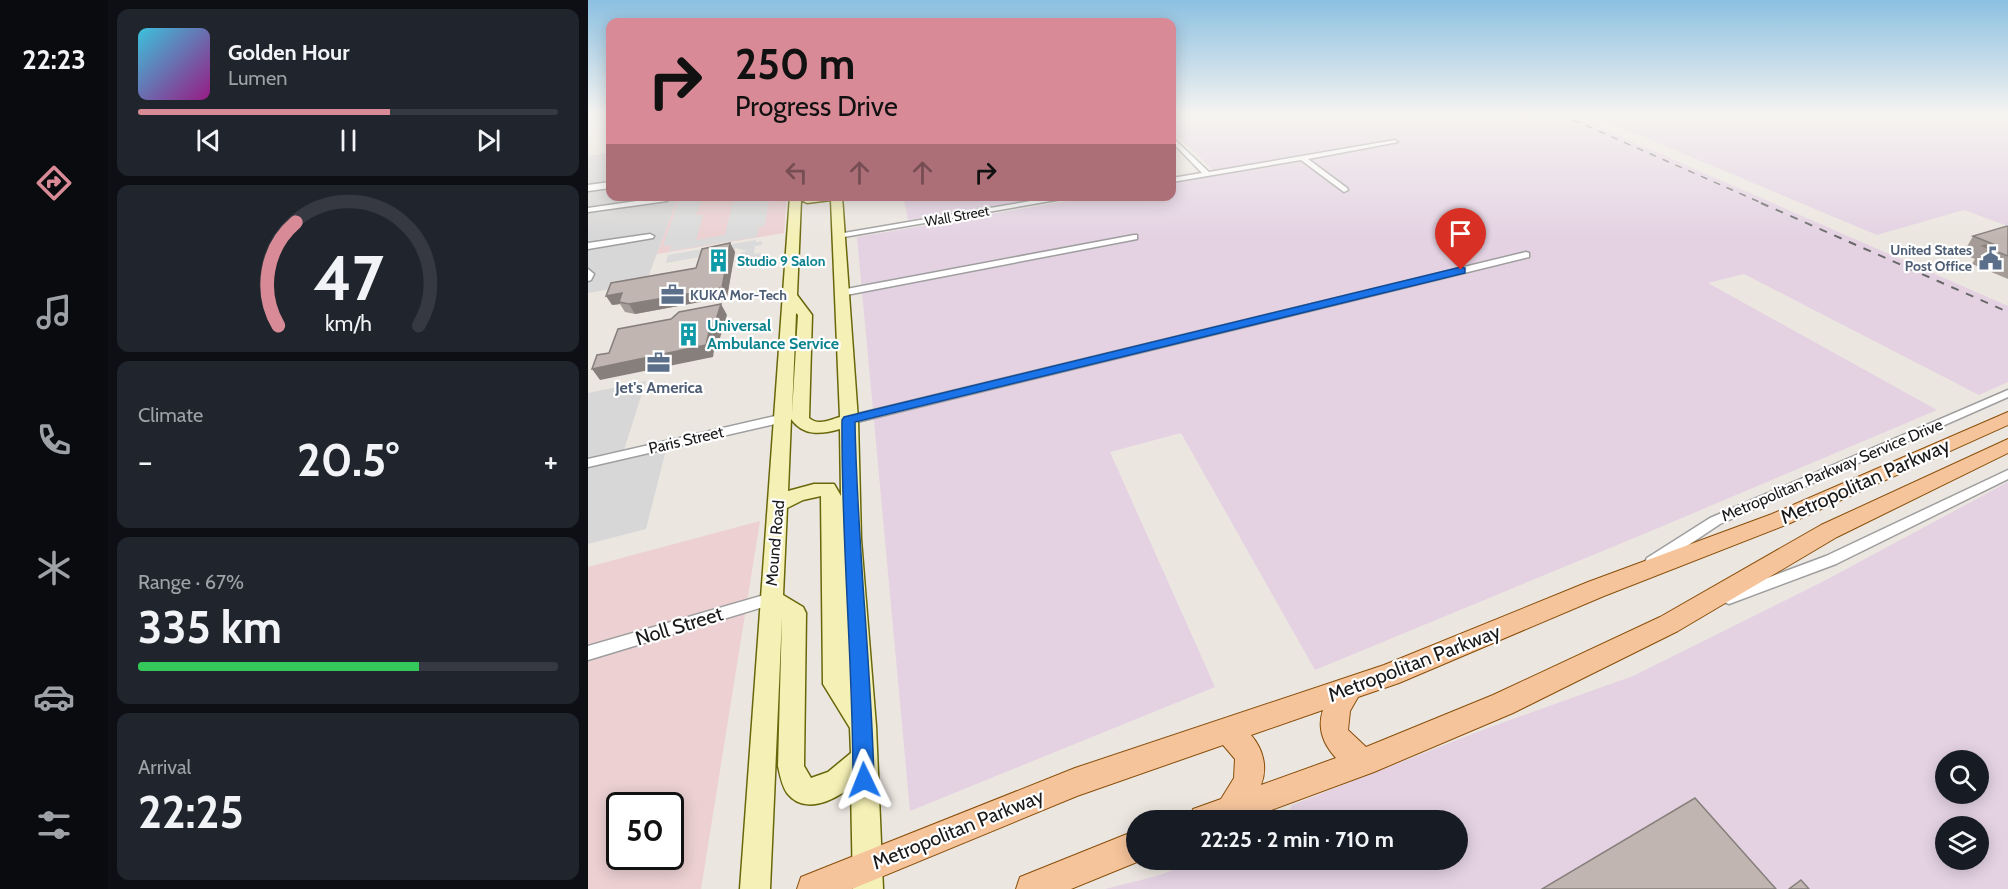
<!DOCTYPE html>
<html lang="en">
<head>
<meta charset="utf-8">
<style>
  body { margin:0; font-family:Cabin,sans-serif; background:#20242c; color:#f1f3f6; height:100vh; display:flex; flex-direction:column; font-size:22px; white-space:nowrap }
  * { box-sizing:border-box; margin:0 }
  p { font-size:20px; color:#9ea1a6 }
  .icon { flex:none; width:33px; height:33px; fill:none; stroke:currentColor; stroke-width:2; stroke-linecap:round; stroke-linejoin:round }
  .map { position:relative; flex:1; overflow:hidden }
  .drawer { display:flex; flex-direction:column; gap:9px; padding:9px; background:#0d0f14; width:480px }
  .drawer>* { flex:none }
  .top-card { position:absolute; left:18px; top:18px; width:570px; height:183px; border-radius:12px; box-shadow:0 3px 15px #0003; background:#d88b96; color:#111; overflow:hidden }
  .fabs { position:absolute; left:1347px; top:750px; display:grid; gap:12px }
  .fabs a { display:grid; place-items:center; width:54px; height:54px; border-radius:50%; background:#171b24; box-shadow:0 3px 15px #0003; font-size:30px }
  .speed { position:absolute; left:18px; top:792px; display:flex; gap:12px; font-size:30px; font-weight:700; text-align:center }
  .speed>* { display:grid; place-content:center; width:78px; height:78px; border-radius:50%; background:#171b24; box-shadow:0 3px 15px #0003; line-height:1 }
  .speed .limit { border:3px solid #111; border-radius:9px; background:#fff; color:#111 }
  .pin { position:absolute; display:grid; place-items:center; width:51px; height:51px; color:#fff; margin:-62px -26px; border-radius:50% 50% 50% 0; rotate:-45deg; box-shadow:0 0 6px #0007 }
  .pin .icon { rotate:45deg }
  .me { position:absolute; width:66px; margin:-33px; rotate:358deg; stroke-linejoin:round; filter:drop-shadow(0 0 4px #0008) }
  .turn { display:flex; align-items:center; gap:21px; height:126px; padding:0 30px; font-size:27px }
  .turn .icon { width:78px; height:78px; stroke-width:2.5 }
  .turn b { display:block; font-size:42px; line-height:51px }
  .lanes { display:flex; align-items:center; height:57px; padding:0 30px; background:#0003; justify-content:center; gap:30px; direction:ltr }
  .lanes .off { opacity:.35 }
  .big { font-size:45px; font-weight:700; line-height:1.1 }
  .drawer .tile { flex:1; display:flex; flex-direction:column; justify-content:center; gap:9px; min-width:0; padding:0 21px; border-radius:12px; background:#20242c }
  .drawer .dial { align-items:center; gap:0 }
  .dial svg { height:156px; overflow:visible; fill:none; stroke:#363941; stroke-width:7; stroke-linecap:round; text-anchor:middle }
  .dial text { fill:#f1f3f6; stroke:none }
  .song { display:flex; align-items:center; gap:18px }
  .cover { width:72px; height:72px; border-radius:9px; background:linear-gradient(135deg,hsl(190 70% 55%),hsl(310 70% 35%)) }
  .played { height:6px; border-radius:3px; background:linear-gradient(90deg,#d88b96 60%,#363941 60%) }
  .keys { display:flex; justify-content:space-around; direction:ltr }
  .heat { display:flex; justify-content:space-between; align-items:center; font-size:33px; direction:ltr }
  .charge { height:9px; border-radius:4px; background:linear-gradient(90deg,#34c759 67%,#363941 0) }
  .trip { position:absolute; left:538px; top:810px; width:342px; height:60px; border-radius:30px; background:#171b24; box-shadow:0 3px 15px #0003; font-weight:700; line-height:60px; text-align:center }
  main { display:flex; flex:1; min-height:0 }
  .tab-bar { display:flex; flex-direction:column; width:108px; justify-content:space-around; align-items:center; background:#090b0e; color:#9ea1a6 }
  .tab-bar .icon { width:42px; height:42px }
  .tab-bar .on { color:#d88b96 }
  .tab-bar b { font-size:27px; color:#f1f3f6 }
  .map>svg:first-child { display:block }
  .residential { fill:#d8d7d7 }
  .commercial { fill:#ecd0d2; fill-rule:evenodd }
  .industrial { fill:#e4d2e3; fill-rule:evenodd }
  .parking { fill:#dadada }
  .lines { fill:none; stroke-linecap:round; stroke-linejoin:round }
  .minor-casing { stroke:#9e9e9e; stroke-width:3 }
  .tertiary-casing { stroke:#9e9e9e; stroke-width:3 }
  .secondary-casing { stroke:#68670b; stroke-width:3 }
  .primary-casing { stroke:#884e09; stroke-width:2 }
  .minor { fill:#fff; fill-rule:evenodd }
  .tertiary { fill:#fff; fill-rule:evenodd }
  .secondary { fill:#f5f0b5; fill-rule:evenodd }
  .primary { fill:#f5c49b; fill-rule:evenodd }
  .rail-far1 { stroke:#686868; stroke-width:1.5; stroke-dasharray:7 7; stroke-linecap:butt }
  .rail { stroke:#686868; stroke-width:2; stroke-dasharray:8 8; stroke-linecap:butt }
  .wall { fill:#a59c97 }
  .shaded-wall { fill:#867f7b }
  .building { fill:#c0b5b0; stroke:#867f7b; stroke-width:1.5 }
  .route { fill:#1a73e8; stroke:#114b97; stroke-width:1.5 }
  .labels { text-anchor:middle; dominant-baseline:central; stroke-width:4.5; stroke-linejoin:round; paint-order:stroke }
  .far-street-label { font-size:14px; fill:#1a1a1a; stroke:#fff }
  .far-service-label { font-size:14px; font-weight:bold; fill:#4e5e75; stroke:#fff; text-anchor:end }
  .far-culture-label { font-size:14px; font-weight:bold; fill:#0d838f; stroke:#fff; text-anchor:start }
  .culture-label { font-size:16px; font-weight:bold; fill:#0d838f; stroke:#fff; text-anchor:start }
  .service-label { font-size:16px; font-weight:bold; fill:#4e5e75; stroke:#fff }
  .street-label { font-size:16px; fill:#1a1a1a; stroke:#fff }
  .near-street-label { font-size:20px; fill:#1a1a1a; stroke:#fff }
</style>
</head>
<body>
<main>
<nav class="tab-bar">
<b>22:23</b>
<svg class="icon on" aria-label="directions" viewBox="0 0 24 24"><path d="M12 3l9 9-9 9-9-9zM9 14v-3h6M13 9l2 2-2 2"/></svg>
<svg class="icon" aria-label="music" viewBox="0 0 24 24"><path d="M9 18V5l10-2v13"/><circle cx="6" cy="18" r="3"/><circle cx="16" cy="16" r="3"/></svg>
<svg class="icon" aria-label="phone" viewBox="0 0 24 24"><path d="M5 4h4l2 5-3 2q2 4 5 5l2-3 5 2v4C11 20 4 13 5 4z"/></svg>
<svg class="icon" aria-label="climate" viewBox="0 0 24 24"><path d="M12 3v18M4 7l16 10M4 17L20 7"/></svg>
<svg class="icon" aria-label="car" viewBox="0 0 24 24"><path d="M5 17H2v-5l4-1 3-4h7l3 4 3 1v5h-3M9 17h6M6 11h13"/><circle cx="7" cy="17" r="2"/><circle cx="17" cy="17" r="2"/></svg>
<svg class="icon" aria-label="filters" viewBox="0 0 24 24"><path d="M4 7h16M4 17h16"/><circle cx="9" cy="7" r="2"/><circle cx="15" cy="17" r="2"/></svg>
</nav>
<section class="drawer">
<div class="tile">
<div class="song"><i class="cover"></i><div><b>Golden Hour</b><p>Lumen</p></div></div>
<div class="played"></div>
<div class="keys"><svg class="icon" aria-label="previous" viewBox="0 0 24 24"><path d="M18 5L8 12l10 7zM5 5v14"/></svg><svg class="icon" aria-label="pause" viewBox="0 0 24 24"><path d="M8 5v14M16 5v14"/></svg><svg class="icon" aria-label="next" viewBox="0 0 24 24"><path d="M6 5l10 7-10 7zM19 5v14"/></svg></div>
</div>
<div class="tile dial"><svg viewBox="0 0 100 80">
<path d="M14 69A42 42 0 1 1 86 69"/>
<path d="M14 69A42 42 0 0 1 23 16" stroke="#d88b96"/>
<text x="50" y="56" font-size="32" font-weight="700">47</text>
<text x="50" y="72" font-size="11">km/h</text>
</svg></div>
<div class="tile"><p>Climate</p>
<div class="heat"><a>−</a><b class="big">20.5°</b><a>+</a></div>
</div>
<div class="tile"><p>Range · 67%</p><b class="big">335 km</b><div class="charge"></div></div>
<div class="tile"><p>Arrival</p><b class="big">22:25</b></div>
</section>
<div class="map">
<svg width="1420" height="889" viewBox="0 0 1420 889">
  <rect width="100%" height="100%" fill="#ece6e0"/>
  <g class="residential">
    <path d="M22 153V182L0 185V156Z"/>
    <path d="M22 188V196L90 197 58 283 0 293V191Z"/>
    <path d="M58 381 34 456 79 446 58 529 0 544V393Z"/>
  </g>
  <g class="commercial">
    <path d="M90 197H199L196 233 69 254Z"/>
    <path d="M172 521 113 889H0V567ZM32 806H82V856H32Z"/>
  </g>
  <g class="industrial">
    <path d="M584 114H981L1420 306V382L1391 395 1156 274 1120 283 1349 410 1063 531 727 670 593 433 522 452 627 687 322 811 269 237 503 197 584 196V183L629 174 584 131Z"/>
    <path d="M1001 114H1420V226L1376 210 1289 235Z"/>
    <path d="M315 196H461V197L320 220Z"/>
    <path d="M1420 482V889H517L569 876 611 860H870V820H696L704 805 897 729 1045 676 1238 580ZM1358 760H1390V794H1358ZM1358 826H1390V860H1358Z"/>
  </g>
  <g class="parking">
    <path d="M92 197H119L118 200 113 201 108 215H115L108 240 137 235 146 197H181L177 226 171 227 169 237 81 251 83 245 75 246Z"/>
    <path d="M168 240V242L174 241V245L167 246 166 254 173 253 171 262 149 265 152 253 159 251 148 248 145 251 78 263 80 255Z"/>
  </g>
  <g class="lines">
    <defs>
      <g id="minor">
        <path d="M584 137 621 172 807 140 810 142 720 159 759 188 760 190 756 192 713 160 584 182V178L614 173 584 142Z"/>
        <path d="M472 196H491L250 238 246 236 250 234Z"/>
        <path d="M76 197 80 199 79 201 0 212V208Z"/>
        <path d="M62 234 66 236 65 238 0 249V243Z"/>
        <path d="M546 235H549V239L253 296 248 293 253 290Z"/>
        <path d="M938 252 941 253V257L261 424 255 420 261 416Z"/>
        <path d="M0 269 6 274 3 280 0 281Z"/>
        <path d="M1420 390V397L1132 524 1069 566 1064 567 1059 566 1057 562 1059 558 1122 518Z"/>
        <path d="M196 414 202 418 200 421 0 467V459Z"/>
        <path d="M1420 470V479L1248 564 1141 604 1136 602 1134 598 1136 594 1238 556Z"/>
        <path d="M183 593 188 595 190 599 188 603 0 660V646Z"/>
      </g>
      <path id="tertiary" d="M22 182V188L0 191V185Z"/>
      <path id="secondary" d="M202 196H254L270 420 273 539 288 726 295 889H265L263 787C245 801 216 815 199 793 194 786 192 775 190 766L194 617 182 889H152ZM213 200 219 203 243 200 252 417C241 420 230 426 221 418L224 315 209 295ZM208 313 210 315 204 413ZM203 419C216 437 234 434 252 429L253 496 246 484H226L200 491ZM233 496 235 684 262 728 263 753 240 772 223 778 216 766 218 613 215 607 195 595 199 508 215 500Z"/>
      <g id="primary">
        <path d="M1420 412V425L1200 524 1016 596 811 683 770 697 762 711 760 730 778 747 905 695 1072 617 1233 525 1420 439V453L1249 537 1090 631 925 713 786 772 656 820H601L605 809 633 799 646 778 647 759 635 745 489 796 264 889H209L213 877 487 768 796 665 1000 582 1184 514ZM735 710C729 728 735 744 748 758L673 785C680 767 675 749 663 735Z"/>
        <path d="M549 830V860H554L483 889H428L432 877Z"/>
      </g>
    </defs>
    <use href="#minor" class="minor-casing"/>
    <use href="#tertiary" class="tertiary-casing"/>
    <use href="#secondary" class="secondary-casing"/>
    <use href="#primary" class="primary-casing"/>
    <use href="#minor" class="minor"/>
    <use href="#tertiary" class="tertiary"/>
    <use href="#secondary" class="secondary"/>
    <use href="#primary" class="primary"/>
    <path class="rail-far1" d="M972 114 1176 204"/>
    <path class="rail" d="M1173 203 1420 312"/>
  </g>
  <g class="wall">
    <path d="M1420 227V279L1384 264 1387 259 1375 254 1385 236Z"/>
    <path d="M142 243 147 252 139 297 47 314 37 312 32 304 24 305 108 268Z"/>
  </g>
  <g class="shaded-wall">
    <path d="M142 243 147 252 139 297 47 314 41 304 134 288Z"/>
    <path d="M34 293 31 302 32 304 24 305 18 296Z"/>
    <path d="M133 304 139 315 132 338H128L125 357 12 380 4 369 122 327Z"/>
  </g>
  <g class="building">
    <path d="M1419 226 1420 227V256L1395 246 1405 244 1385 236Z"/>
    <path d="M142 243 134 288 41 304 31 302 34 293 18 296 23 283 108 268 114 249Z"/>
    <path d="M133 304 126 326 122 327 118 345 4 369 9 355 21 353 30 329 83 319 91 312Z"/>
    <path d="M1107 798 1188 889H954Z"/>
    <path d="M1213 880 1221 889H1201Z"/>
  </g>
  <linearGradient id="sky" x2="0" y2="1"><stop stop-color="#8cc0e1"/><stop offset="0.48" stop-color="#f6f4f1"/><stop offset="1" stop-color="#f6f4f1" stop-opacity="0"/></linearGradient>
  <rect width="1420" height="238" fill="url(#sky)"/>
  <path class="route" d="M873 267 877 268V273L267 422C269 542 283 661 286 780L283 787 276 790 268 787 265 780C265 660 253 540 254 420L256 417Z"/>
  <defs>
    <symbol id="civic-bare" viewBox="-9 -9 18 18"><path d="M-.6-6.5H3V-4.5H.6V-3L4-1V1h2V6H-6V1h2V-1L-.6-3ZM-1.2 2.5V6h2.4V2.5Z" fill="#5c6f8a" stroke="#fff" stroke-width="2.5" paint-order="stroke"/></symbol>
    <symbol id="building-bare" viewBox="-9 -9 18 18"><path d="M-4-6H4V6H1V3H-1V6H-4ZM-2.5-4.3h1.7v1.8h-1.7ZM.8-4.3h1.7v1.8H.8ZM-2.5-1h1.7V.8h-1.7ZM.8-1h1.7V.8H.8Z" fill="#0f9aa8" stroke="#fff" stroke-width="2.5" paint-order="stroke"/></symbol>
    <symbol id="office-bare" viewBox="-9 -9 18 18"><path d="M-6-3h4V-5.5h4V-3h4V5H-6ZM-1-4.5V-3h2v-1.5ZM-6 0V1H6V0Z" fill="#5c6f8a" stroke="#fff" stroke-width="2.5" paint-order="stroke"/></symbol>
  </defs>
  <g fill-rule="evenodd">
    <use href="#civic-bare" x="1386" y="242" width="33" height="33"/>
    <use href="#building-bare" x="114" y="244" width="33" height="33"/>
    <use href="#office-bare" x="68" y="278" width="33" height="33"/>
    <use href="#building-bare" x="84" y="318" width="33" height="33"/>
    <use href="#office-bare" x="54" y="346" width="33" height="33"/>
  </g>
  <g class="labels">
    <g class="far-street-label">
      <text transform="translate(369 216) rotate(-10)">Wall Street</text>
    </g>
    <g class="far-service-label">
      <text x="1384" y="250">United States<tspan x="1384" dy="16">Post Office</tspan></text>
      <text x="102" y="295" text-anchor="start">KUKA Mor-Tech</text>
    </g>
    <g class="far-culture-label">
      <text x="149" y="261">Studio 9 Salon</text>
    </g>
    <g class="culture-label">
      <text x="119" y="325">Universal<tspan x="119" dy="18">Ambulance Service</tspan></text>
    </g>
    <g class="service-label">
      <text x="71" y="387">Jet's America</text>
    </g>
    <g class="street-label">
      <text transform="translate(98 440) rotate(-13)">Paris Street</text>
      <text transform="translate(1244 470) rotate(-23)">Metropolitan Parkway Service Drive</text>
      <text transform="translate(187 543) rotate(-85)">Mound Road</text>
    </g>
    <g class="near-street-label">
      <text transform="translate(1277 481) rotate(-24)">Metropolitan Parkway</text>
      <text transform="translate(91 626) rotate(-17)">Noll Street</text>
      <text transform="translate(826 663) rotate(-21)">Metropolitan Parkway</text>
      <text transform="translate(370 829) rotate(-22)">Metropolitan Parkway</text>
    </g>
  </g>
</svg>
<div class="fabs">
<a><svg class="icon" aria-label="search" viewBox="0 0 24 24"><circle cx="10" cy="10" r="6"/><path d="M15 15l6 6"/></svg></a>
<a><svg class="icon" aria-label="layers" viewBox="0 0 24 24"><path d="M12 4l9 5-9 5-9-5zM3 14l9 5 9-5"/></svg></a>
</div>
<div class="speed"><div class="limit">50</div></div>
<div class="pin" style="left:873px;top:270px;background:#d93025"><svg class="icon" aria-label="arrive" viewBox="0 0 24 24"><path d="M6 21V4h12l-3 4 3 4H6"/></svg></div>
<svg class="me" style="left:276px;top:780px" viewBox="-20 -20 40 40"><path d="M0-17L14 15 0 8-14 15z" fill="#1a73e8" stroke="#fff" stroke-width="4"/></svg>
<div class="trip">22:25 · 2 min · 710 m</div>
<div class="top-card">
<div class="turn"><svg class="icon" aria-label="right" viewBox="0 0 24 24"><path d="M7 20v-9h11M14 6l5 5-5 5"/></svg><div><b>250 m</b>Progress Drive</div></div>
<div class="lanes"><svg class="icon off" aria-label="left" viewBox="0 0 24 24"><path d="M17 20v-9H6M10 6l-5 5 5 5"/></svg><svg class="icon off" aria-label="ahead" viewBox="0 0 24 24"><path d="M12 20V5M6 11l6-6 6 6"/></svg><svg class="icon off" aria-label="ahead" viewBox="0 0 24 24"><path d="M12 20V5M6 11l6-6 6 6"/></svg><svg class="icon" aria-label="right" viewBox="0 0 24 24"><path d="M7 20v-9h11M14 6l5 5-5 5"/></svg></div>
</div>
</div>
</main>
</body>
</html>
